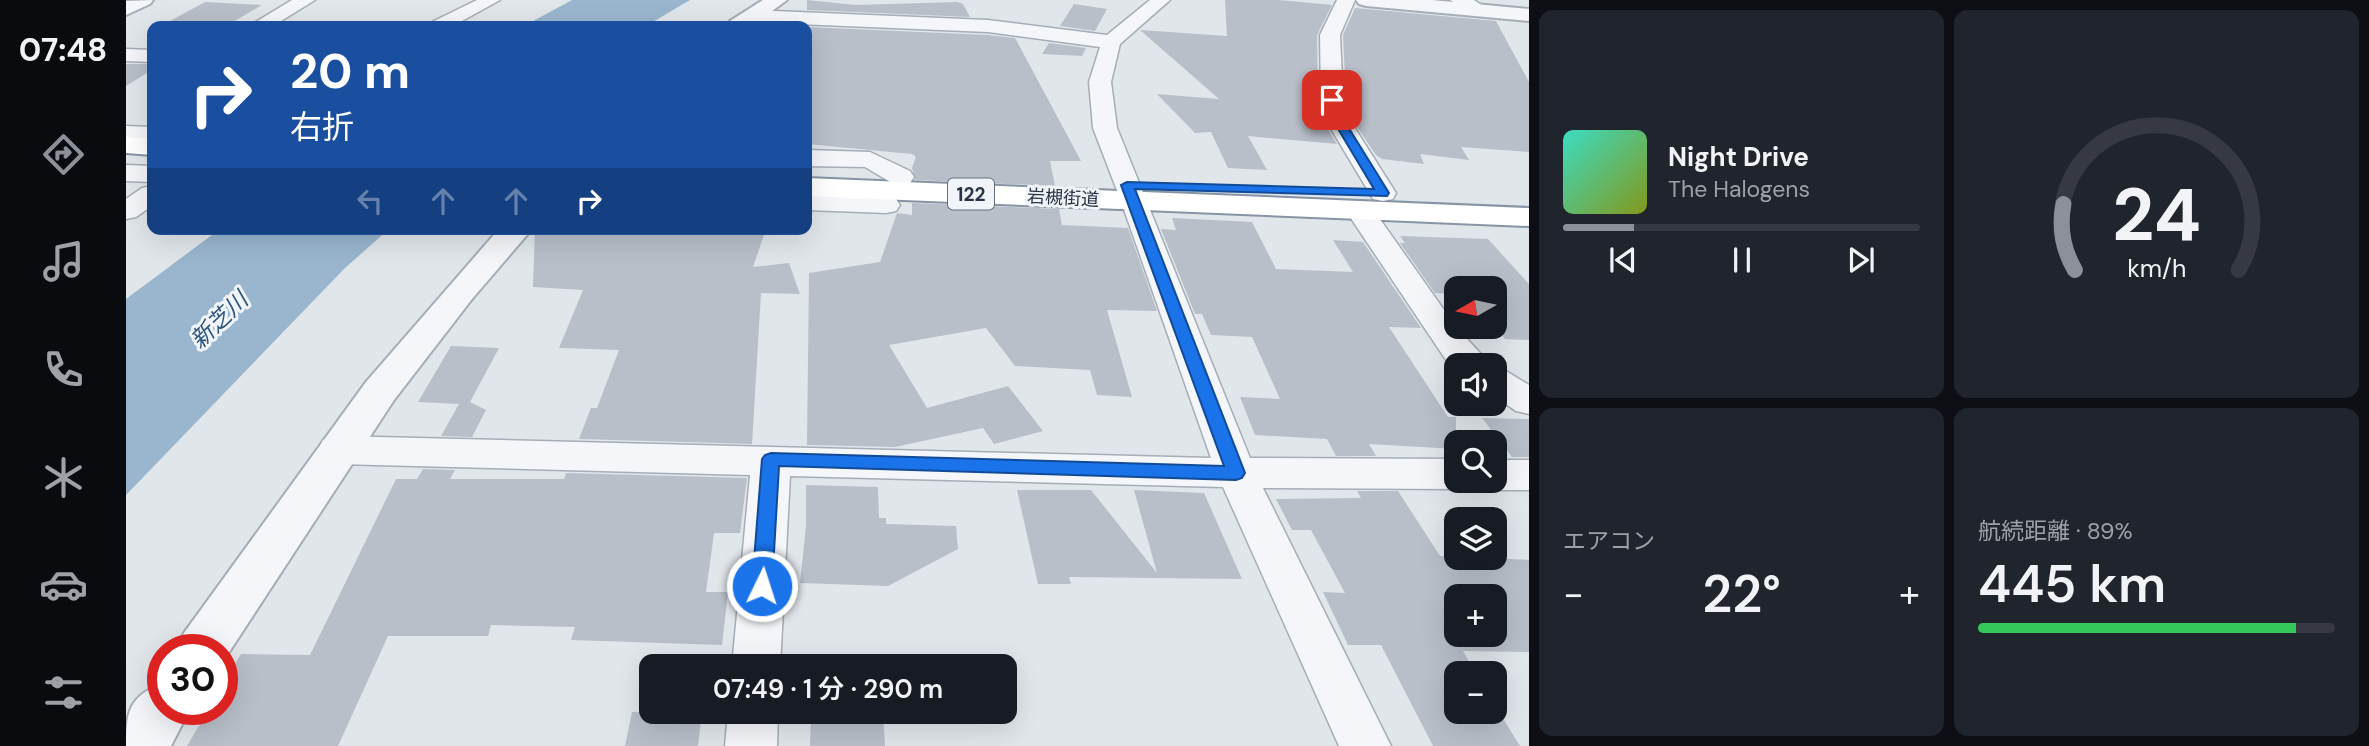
<!DOCTYPE html>
<html lang="ja">
<head>
<meta charset="utf-8">
<style>
  body { margin:0; font-family:"DM Sans","Noto Sans JP",sans-serif; background:#20242c; color:#f1f3f6; height:100vh; display:flex; flex-direction:column; font-size:26px; white-space:nowrap }
  * { box-sizing:border-box; margin:0 }
  p { font-size:23px; color:#9ea1a6 }
  .icon { flex:none; width:38px; height:38px; fill:none; stroke:currentColor; stroke-width:2; stroke-linecap:round; stroke-linejoin:round }
  .map { position:relative; flex:1; overflow:hidden }
  .sheet { display:flex; flex-direction:column; gap:10px; padding:10px; background:#0d0f14; width:840px }
  .sheet>* { flex:none }
  .top-card { position:absolute; left:21px; top:21px; width:665px; height:214px; border-radius:14px; box-shadow:0 7px 28px #0002; background:#1a4fa0; color:#fff; overflow:hidden }
  .needle { width:46px; rotate:261deg }
  .controls { position:absolute; left:1318px; top:276px; display:grid; gap:14px }
  .controls a { display:grid; place-items:center; width:63px; height:63px; border-radius:14px; background:#171b24; box-shadow:0 7px 28px #0002; font-size:35px }
  .speed { position:absolute; left:21px; top:634px; display:flex; gap:14px; font-size:35px; font-weight:700; text-align:center }
  .speed>* { display:grid; place-content:center; width:91px; height:91px; border-radius:50%; background:#171b24; box-shadow:0 7px 28px #0002; line-height:1 }
  .speed .limit { border:10px solid #d22; background:#fff; color:#111 }
  .pin { position:absolute; display:grid; place-items:center; width:60px; height:60px; color:#fff; margin:-30px; border-radius:14px; box-shadow:0 4px 10px #0006 }
  .me { position:absolute; width:77px; margin:-38px; rotate:4deg; stroke-linejoin:round; filter:drop-shadow(0 0 5px #0008) }
  .turn { display:flex; align-items:center; gap:24px; height:147px; padding:0 28px; font-size:32px }
  .turn .icon { width:91px; height:91px; stroke-width:2.5 }
  .turn b { display:block; font-size:49px; line-height:60px }
  .lanes { display:flex; align-items:center; height:66px; padding:0 28px; background:#0003; justify-content:center; gap:35px; direction:ltr }
  .lanes .off { opacity:.35 }
  .big { font-size:52px; font-weight:600; line-height:1.1 }
  .sheet .widget { flex:1; display:flex; flex-direction:column; justify-content:center; gap:10px; min-width:0; padding:0 24px; border-radius:14px; background:#20242c }
  .sheet .dial { align-items:center; gap:0 }
  .dial svg { height:182px; overflow:visible; fill:none; stroke:#363941; stroke-width:7; stroke-linecap:round; text-anchor:middle }
  .dial text { fill:#f1f3f6; stroke:none }
  .song { display:flex; align-items:center; gap:21px }
  .cover { width:84px; height:84px; border-radius:10px; background:linear-gradient(135deg,hsl(170 70% 55%),hsl(70 70% 35%)) }
  .played { height:7px; border-radius:4px; background:linear-gradient(90deg,#8c9099 20%,#363941 20%) }
  .keys { display:flex; justify-content:space-around; direction:ltr }
  .heat { display:flex; justify-content:space-between; align-items:center; font-size:38px; direction:ltr }
  .charge { height:10px; border-radius:5px; background:linear-gradient(90deg,#34c759 89%,#363941 0) }
  .sheet .tiles { flex:1; display:grid; gap:10px; grid-template-columns:repeat(2,1fr) }
  .trip { position:absolute; left:513px; top:654px; width:378px; height:70px; border-radius:14px; background:#171b24; box-shadow:0 7px 28px #0002; font-weight:600; line-height:70px; text-align:center }
  main { display:flex; flex:1; min-height:0 }
  .menu { display:flex; flex-direction:column; width:126px; justify-content:space-around; align-items:center; background:#090b0e; color:#9ea1a6 }
  .menu .icon { width:49px; height:49px }
  .menu .current { color:#8c9099 }
  .menu b { font-size:32px; color:#f1f3f6 }
  .map>svg:first-child { display:block }
  .water { fill:#99b6ce }
  .building { fill:#b8bfc9; fill-rule:evenodd }
  .lines { fill:none; stroke-linecap:round; stroke-linejoin:round }
  .minor-casing { stroke:#a5adb6; stroke-width:3 }
  .tertiary-casing { stroke:#a5adb6; stroke-width:4 }
  .trunk-casing { stroke:#8794a3; stroke-width:4 }
  .minor { fill:#f4f6f9; fill-rule:evenodd }
  .tertiary { fill:#f4f6f9; fill-rule:evenodd }
  .trunk { fill:#fff; fill-rule:evenodd }
  .route { fill:#1a73e8; stroke:#114b97; stroke-width:2 }
  .labels { text-anchor:middle; dominant-baseline:central; stroke-width:6; stroke-linejoin:round; paint-order:stroke }
  .far-street-label { font-size:18px; fill:#273445; stroke:#f1f4f8 }
  .shield { fill:#f1f4f8; stroke:#646e7b; stroke-width:2 }
  .shield-label { font-size:19px; font-weight:bold; fill:#273445 }
  .water-label { font-size:23px; font-style:italic; fill:#2d557d; stroke:#f1f4f8 }
</style>
</head>
<body>
<main>
<nav class="menu">
<b>07:48</b>
<svg class="icon current" aria-label="directions" viewBox="0 0 24 24"><path d="M12 3l9 9-9 9-9-9zM9 14v-3h6M13 9l2 2-2 2"/></svg>
<svg class="icon" aria-label="music" viewBox="0 0 24 24"><path d="M9 18V5l10-2v13"/><circle cx="6" cy="18" r="3"/><circle cx="16" cy="16" r="3"/></svg>
<svg class="icon" aria-label="phone" viewBox="0 0 24 24"><path d="M5 4h4l2 5-3 2q2 4 5 5l2-3 5 2v4C11 20 4 13 5 4z"/></svg>
<svg class="icon" aria-label="climate" viewBox="0 0 24 24"><path d="M12 3v18M4 7l16 10M4 17L20 7"/></svg>
<svg class="icon" aria-label="car" viewBox="0 0 24 24"><path d="M5 17H2v-5l4-1 3-4h7l3 4 3 1v5h-3M9 17h6M6 11h13"/><circle cx="7" cy="17" r="2"/><circle cx="17" cy="17" r="2"/></svg>
<svg class="icon" aria-label="filters" viewBox="0 0 24 24"><path d="M4 7h16M4 17h16"/><circle cx="9" cy="7" r="2"/><circle cx="15" cy="17" r="2"/></svg>
</nav>
<div class="map">
<svg width="1403" height="746" viewBox="0 0 1403 746">
  <rect width="100%" height="100%" fill="#e1e6eb"/>
  <g class="water">
    <path d="M446 0H564L520 26H398Z"/>
    <path d="M94 229H263L219 268 0 495V299Z"/>
  </g>
  <g class="building">
    <path d="M681 0 730 5 831 2 837 4 844 17 681 10Z"/>
    <path d="M1099 0H1153L1206 5 1191 35 1192 100 1198 123 1211 144 1122 136 1141 170 1102 168 1085 132 1069 133 1031 94 1093 99 1014 30 1101 36Z"/>
    <path d="M79 2 136 5 100 26H35Z"/>
    <path d="M948 4 981 9 969 31 934 26Z"/>
    <path d="M1229 8 1370 21 1403 82V152L1335 147 1343 160 1294 154 1298 164 1256 159 1250 155 1227 121 1220 99 1217 35Z"/>
    <path d="M681 27 862 35 889 38 955 161H924L929 186 789 180 786 168 790 157 786 154 681 144Z"/>
    <path d="M923 43 960 48 956 56 916 54Z"/>
    <path d="M0 64H26V70L0 86Z"/>
    <path d="M786 203 933 209 936 225 1002 228 1031 311 981 310 1006 397 971 395 964 370 889 366 860 328 763 345 801 408 882 386 917 431 868 444 857 428 769 447 681 445 683 273 754 262 771 213 786 215Z"/>
    <path d="M1046 218 1126 222 1150 269 1227 272 1207 240 1237 242 1295 328 1263 327 1322 417H1330V449L1243 444 1250 456H1210L1201 439 1129 435 1114 397 1154 399 1126 337 1085 335 1076 314H1069L1035 229 1050 230Z"/>
    <path d="M409 229H640L627 267 663 263 674 294 635 293 626 444 453 439 465 408H471L493 350 433 348 457 290 407 287Z"/>
    <path d="M1274 236 1362 239 1403 284V340L1379 339 1368 326V289H1330V294L1309 293 1274 243H1279Z"/>
    <path d="M325 346 373 348 344 402 360 410 346 437 315 436 333 404 292 402Z"/>
    <path d="M1356 418 1403 419V457H1386Z"/>
    <path d="M297 469 329 470 324 479H438L440 473 621 478 614 533H588L580 592H602L596 645 445 640 449 627 365 625 362 636H262L212 746H61L83 709H96V685L115 654 184 655 270 479H291Z"/>
    <path d="M680 485 752 487 753 518H760V524L830 526 832 549 762 586 674 583 680 526Z"/>
    <path d="M891 490H965L1031 573 1008 490 1078 493 1116 579 943 577 945 584H912Z"/>
    <path d="M1231 491H1272L1314 556 1403 560V652L1337 651 1350 674H1330V712H1368V704L1394 746H1307L1255 645H1222L1197 592 1219 593 1185 530H1166L1150 499 1235 498ZM1330 597H1368V635H1330Z"/>
    <path d="M506 712H576L572 746H499Z"/>
    <path d="M685 712H757L759 746H684Z"/>
  </g>
  <g class="lines">
    <defs>
      <g id="minor">
        <path d="M166 0H189L147 26H123Z"/>
        <path d="M351 0H374L327 26H303L306 22Z"/>
        <path d="M1024 0H1044L994 44 985 82 991 128 1124 458 1330 459V481H1346L1330 489 1137 488 1265 746H1213L1097 487 664 476 654 667H606L624 475 211 464 197 460 192 450 197 440 211 436 1085 458 995 201 967 128 963 82 974 47 862 32 626 22 617 16 626 10 862 20 981 35Z"/>
        <path d="M1211 0H1229L1214 35 1217 100 1225 122 1270 193 1267 199 1257 201 1247 199 1201 122 1195 100 1194 35Z"/>
        <path d="M1324 0H1348L1363 10 1361 14H1347Z"/>
        <path d="M0 49 26 50V62L0 61Z"/>
        <path d="M0 126 26 127V141L0 140Z"/>
        <path d="M681 150 744 152 784 171 788 177 784 183 775 185 766 183 739 167 681 166Z"/>
        <path d="M0 165 26 166V182L0 181Z"/>
        <path d="M26 186V206L10 217 0 219V199L16 188Z"/>
        <path d="M681 194 760 197 770 199 774 205 770 211 760 213 681 210Z"/>
        <path d="M1234 203 1244 205 1330 327 1366 366H1330V369L1322 363 1220 211 1224 205Z"/>
        <path d="M1368 367 1380 371 1403 385V414L1390 411 1368 396Z"/>
        <path d="M1368 460H1403V490H1368L1354 485 1352 481H1368Z"/>
        <path d="M602 712H652L651 746H599Z"/>
      </g>
      <g id="tertiary">
        <path d="M27 0 24 4 0 15V1Z"/>
        <path d="M637 0H661L626 26H602L604 21Z"/>
        <path d="M1230 0H1306L1403 9V21L1240 6 1233 4Z"/>
        <path d="M373 229H406L346 299 268 400 96 663V649H50L58 633 240 382Z"/>
        <path d="M37 683V709H64L45 746H0C0 712 3 696 37 683Z"/>
      </g>
      <g id="trunk">
        <path d="M0 137 26 139V155L0 153Z"/>
        <path d="M681 178 1403 208V226L681 196Z"/>
      </g>
    </defs>
    <use href="#minor" class="minor-casing"/>
    <use href="#tertiary" class="tertiary-casing"/>
    <use href="#trunk" class="trunk-casing"/>
    <use href="#minor" class="minor"/>
    <use href="#tertiary" class="tertiary"/>
    <use href="#trunk" class="trunk"/>
  </g>
  <path class="route" d="M1206 97 1211 100 1219 122 1263 193 1261 196 1009 189 1119 473 1116 478 1110 480 653 466 646 586 643 592 636 595 629 592 626 586 636 459 639 455 645 453 1098 466 995 185 1001 182 1248 189 1208 122 1200 100Z"/>
  <g class="labels">
    <g class="far-street-label">
      <text transform="translate(937 198) rotate(3)">岩槻街道</text>
    </g>
    <rect class="shield" x="822" y="178.5" width="46" height="31" rx="5"/>
    <g class="shield-label">
      <text x="845" y="194">122</text>
    </g>
    <g class="water-label">
      <text transform="translate(93 320) rotate(-44)">新芝川</text>
    </g>
  </g>
</svg>
<div class="controls">
<a><svg class="needle" viewBox="-14 -14 28 28"><path d="M0-13l5 13h-10z" fill="#e53935"/><path d="M0 13l5-13h-10z" fill="#9ea1a6"/></svg></a>
<a><svg class="icon" aria-label="sound" viewBox="0 0 24 24"><path d="M4 9h4l5-4v14l-5-4H4zM17 9q2 3 0 6"/></svg></a>
<a><svg class="icon" aria-label="search" viewBox="0 0 24 24"><circle cx="10" cy="10" r="6"/><path d="M15 15l6 6"/></svg></a>
<a><svg class="icon" aria-label="layers" viewBox="0 0 24 24"><path d="M12 4l9 5-9 5-9-5zM3 14l9 5 9-5"/></svg></a>
<a>+</a>
<a>−</a>
</div>
<div class="speed"><div class="limit">30</div></div>
<div class="pin" style="left:1206px;top:100px;background:#d93025"><svg class="icon" aria-label="arrive" viewBox="0 0 24 24"><path d="M6 21V4h12l-3 4 3 4H6"/></svg></div>
<svg class="me" style="left:636px;top:586px" viewBox="-20 -20 40 40"><circle r="17" fill="#1a73e8" stroke="#fff" stroke-width="3"/><path d="M0-11L8 9 0 5-8 9z" fill="#fff"/></svg>
<div class="trip">07:49 · 1 分 · 290 m</div>
<div class="top-card">
<div class="turn"><svg class="icon" aria-label="right" viewBox="0 0 24 24"><path d="M7 20v-9h11M14 6l5 5-5 5"/></svg><div><b>20 m</b>右折</div></div>
<div class="lanes"><svg class="icon off" aria-label="left" viewBox="0 0 24 24"><path d="M17 20v-9H6M10 6l-5 5 5 5"/></svg><svg class="icon off" aria-label="ahead" viewBox="0 0 24 24"><path d="M12 20V5M6 11l6-6 6 6"/></svg><svg class="icon off" aria-label="ahead" viewBox="0 0 24 24"><path d="M12 20V5M6 11l6-6 6 6"/></svg><svg class="icon" aria-label="right" viewBox="0 0 24 24"><path d="M7 20v-9h11M14 6l5 5-5 5"/></svg></div>
</div>
</div>
<section class="sheet">
<div class="tiles">
<div class="widget">
<div class="song"><i class="cover"></i><div><b>Night Drive</b><p>The Halogens</p></div></div>
<div class="played"></div>
<div class="keys"><svg class="icon" aria-label="previous" viewBox="0 0 24 24"><path d="M18 5L8 12l10 7zM5 5v14"/></svg><svg class="icon" aria-label="pause" viewBox="0 0 24 24"><path d="M8 5v14M16 5v14"/></svg><svg class="icon" aria-label="next" viewBox="0 0 24 24"><path d="M6 5l10 7-10 7zM19 5v14"/></svg></div>
</div>
<div class="widget dial"><svg viewBox="0 0 100 80">
<path d="M14 69A42 42 0 1 1 86 69"/>
<path d="M14 69A42 42 0 0 1 9 40" stroke="#8c9099"/>
<text x="50" y="56" font-size="32" font-weight="700">24</text>
<text x="50" y="72" font-size="11">km/h</text>
</svg></div>
<div class="widget"><p>エアコン</p>
<div class="heat"><a>−</a><b class="big">22°</b><a>+</a></div>
</div>
<div class="widget"><p>航続距離 · 89%</p><b class="big">445 km</b><div class="charge"></div></div>
</div>
</section>
</main>
</body>
</html>
